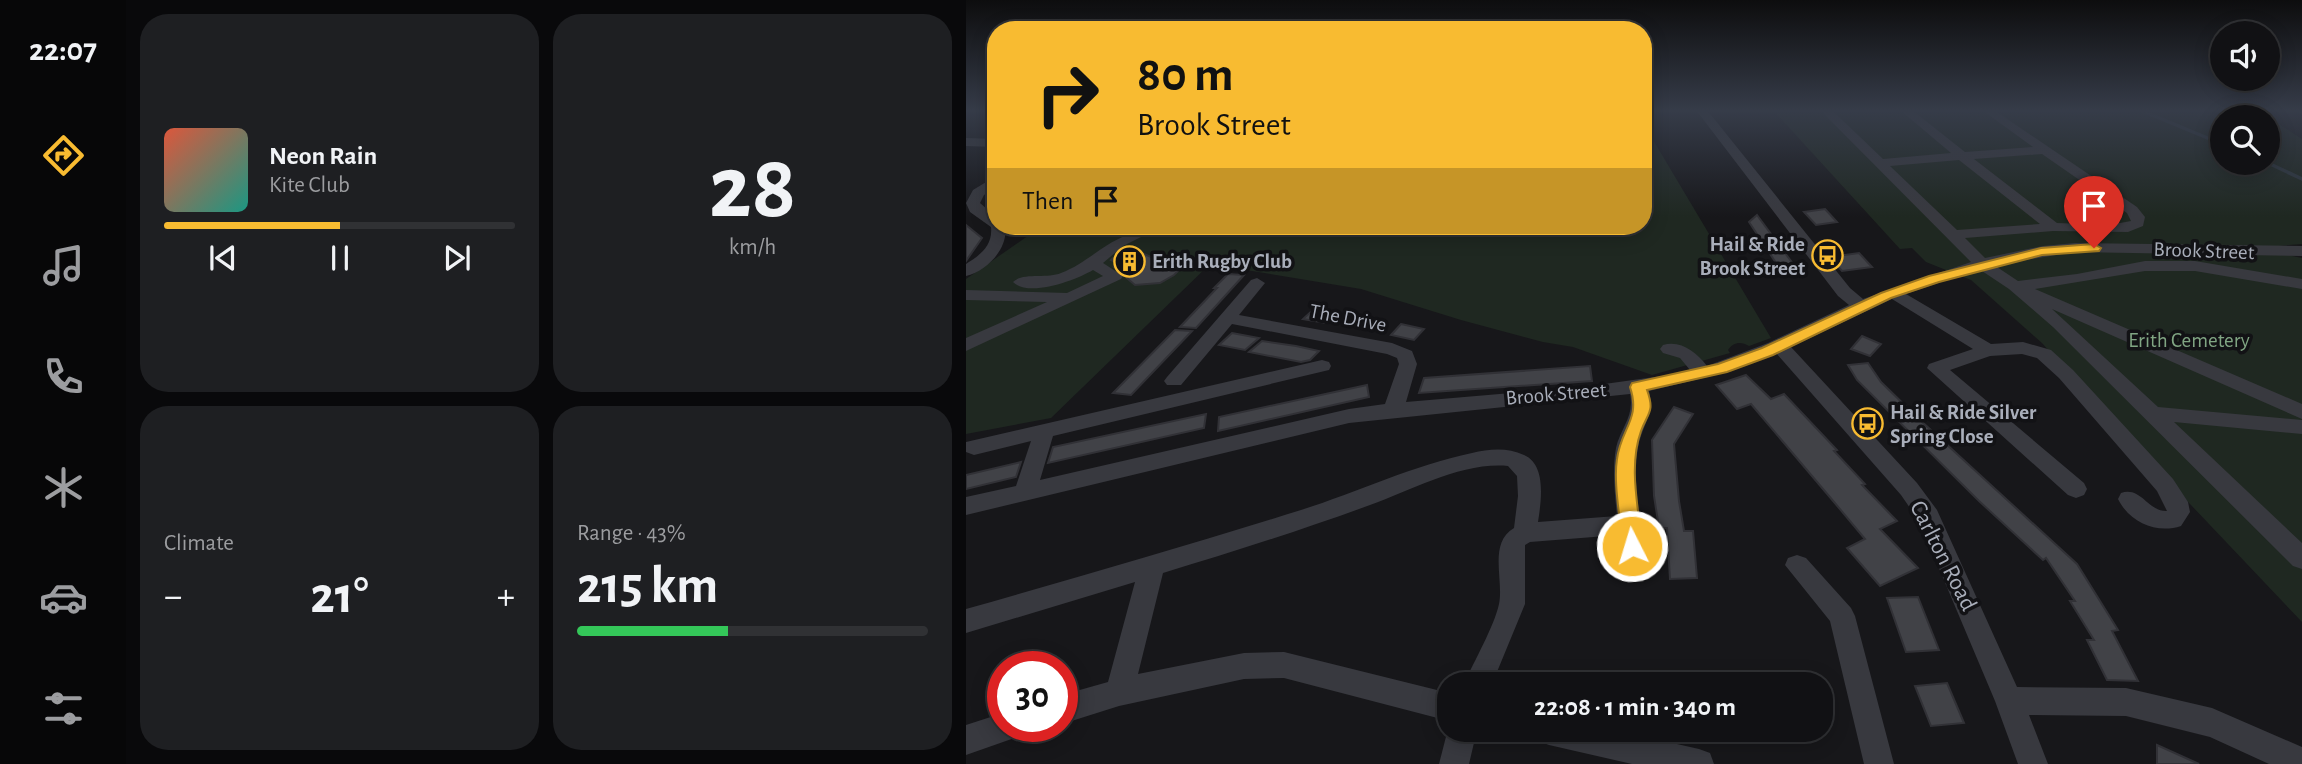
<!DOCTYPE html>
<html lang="en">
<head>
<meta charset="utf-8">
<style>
  body { margin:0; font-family:"Alegreya Sans",sans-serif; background:#1e1f22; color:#f1f3f6; height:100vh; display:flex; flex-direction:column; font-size:26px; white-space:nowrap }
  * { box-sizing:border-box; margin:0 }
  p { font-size:23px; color:#9c9da0 }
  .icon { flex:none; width:38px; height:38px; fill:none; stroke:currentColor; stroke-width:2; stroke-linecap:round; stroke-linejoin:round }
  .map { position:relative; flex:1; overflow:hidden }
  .panel { display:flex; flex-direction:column; gap:14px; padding:14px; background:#09090b; width:840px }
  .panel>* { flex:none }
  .banner { position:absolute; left:21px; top:21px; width:665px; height:214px; border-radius:28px; box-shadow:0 4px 18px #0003,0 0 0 2px #303134; background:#f8bb31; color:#111; overflow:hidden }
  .tools { position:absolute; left:1244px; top:21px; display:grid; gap:14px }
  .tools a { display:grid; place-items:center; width:70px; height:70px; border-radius:50%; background:#111114; box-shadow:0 4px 18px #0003,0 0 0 2px #303134; font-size:35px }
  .speed { position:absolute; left:21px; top:651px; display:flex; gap:14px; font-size:35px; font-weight:700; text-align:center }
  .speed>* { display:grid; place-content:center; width:91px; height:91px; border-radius:50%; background:#111114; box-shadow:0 4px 18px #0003,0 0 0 2px #303134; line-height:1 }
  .speed .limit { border:10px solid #d22; background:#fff; color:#111 }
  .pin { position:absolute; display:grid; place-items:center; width:60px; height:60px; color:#fff; margin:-72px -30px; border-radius:50% 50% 50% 0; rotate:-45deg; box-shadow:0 0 7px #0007 }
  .pin .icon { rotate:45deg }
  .me { position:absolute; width:77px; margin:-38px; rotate:355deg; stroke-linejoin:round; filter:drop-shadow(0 0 5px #0008) }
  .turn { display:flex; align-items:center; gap:24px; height:147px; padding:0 35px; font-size:32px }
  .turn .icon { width:91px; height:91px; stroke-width:2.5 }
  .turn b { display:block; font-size:49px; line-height:60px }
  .then { display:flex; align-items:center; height:66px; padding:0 35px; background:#0003; gap:14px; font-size:26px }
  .big { font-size:52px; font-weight:600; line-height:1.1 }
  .panel .tile { flex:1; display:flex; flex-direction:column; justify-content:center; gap:10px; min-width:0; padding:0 24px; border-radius:28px; background:#1e1f22 }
  .panel .dial { align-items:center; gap:0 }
  .dial b { font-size:91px; line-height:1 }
  .song { display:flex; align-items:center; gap:21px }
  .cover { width:84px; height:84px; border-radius:10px; background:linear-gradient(135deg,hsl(10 70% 55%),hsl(170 70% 35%)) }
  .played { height:7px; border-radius:4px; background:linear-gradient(90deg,#f8bb31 50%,#303134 50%) }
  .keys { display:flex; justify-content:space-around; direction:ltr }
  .heat { display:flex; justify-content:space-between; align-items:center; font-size:38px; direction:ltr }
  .charge { height:10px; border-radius:5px; background:linear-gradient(90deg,#34c759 43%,#303134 0) }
  .panel .tiles { flex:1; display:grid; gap:14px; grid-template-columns:repeat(2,1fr) }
  .trip { position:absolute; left:471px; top:672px; width:396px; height:70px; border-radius:28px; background:#111114; box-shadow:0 4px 18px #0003,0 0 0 2px #303134; font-weight:600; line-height:70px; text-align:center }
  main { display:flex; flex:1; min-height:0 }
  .menu { display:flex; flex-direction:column; width:126px; justify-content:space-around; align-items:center; background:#070708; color:#9c9da0 }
  .menu .icon { width:49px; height:49px }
  .menu .active { color:#f8bb31 }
  .menu b { font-size:32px; color:#f1f3f6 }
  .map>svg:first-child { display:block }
  .green { fill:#1f2821 }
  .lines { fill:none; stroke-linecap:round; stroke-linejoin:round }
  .stream { stroke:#2d363e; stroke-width:3.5 }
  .building { fill:#414247; stroke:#313136; stroke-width:2 }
  .minor { fill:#38393f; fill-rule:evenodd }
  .route { fill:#f8bb31; stroke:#a17a20; stroke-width:2 }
  .labels { text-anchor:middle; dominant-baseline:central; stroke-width:7; stroke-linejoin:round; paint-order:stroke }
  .poi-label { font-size:21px; font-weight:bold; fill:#a9aeba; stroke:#121215; text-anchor:start }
  .street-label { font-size:21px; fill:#a9aeba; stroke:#121215 }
  .park-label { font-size:21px; fill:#80a583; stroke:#121215 }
  .near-street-label { font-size:24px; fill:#a9aeba; stroke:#121215 }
</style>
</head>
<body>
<main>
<nav class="menu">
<b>22:07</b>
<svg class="icon active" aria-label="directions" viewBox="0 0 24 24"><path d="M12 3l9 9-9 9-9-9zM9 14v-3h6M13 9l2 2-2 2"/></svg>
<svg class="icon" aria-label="music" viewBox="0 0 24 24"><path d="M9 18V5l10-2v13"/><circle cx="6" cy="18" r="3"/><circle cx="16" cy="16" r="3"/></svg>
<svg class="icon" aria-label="phone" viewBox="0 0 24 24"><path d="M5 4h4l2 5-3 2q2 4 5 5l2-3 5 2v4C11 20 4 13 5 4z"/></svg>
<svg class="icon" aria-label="climate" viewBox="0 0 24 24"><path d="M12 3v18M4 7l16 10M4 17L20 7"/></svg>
<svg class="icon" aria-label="car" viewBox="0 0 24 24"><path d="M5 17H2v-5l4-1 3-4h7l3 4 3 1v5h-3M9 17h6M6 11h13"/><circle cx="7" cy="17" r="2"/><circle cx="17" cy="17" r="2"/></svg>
<svg class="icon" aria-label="filters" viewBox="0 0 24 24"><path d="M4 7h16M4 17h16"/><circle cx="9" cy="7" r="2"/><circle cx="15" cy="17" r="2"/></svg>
</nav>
<section class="panel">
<div class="tiles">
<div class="tile">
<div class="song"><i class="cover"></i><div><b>Neon Rain</b><p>Kite Club</p></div></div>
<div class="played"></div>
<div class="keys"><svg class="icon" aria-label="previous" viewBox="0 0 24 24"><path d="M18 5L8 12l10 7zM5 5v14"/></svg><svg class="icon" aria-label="pause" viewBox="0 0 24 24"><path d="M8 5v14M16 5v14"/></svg><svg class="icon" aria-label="next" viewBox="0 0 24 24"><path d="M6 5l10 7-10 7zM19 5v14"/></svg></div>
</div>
<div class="tile dial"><b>28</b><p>km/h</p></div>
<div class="tile"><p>Climate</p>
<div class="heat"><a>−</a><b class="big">21°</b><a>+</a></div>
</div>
<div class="tile"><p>Range · 43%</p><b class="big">215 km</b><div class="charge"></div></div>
</div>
</section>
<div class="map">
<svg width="1336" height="764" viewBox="0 0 1336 764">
  <rect width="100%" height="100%" fill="#17171a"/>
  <g class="green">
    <path d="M807 110H1232L1258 117 1256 163H1302V117L1336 139V244L1288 248 1336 258V622L1150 426 1076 343 1005 280 960 262 946 248 934 249Z"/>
    <path d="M677 123 805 338 783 346C775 341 767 342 762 350L764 353 686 375 607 347 577 342 495 320 395 289 244 264 85 418 0 434V279L76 226H677Z"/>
  </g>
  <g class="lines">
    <g class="stream">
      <path d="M1174 110 1256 144"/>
      <path d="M1302 163 1336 179"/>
    </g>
  </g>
  <g class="building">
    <path d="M859 209 871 222 850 225 838 212Z"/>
    <path d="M791 215 819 253 828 265 812 266 783 222Z"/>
    <path d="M0 225 16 238 0 261Z"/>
    <path d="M161 247 195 261 216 267 208 275 194 283 169 285 148 267 154 264 145 260Z"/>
    <path d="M893 253 906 267 876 271 864 257Z"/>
    <path d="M262 274 278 275 230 328 214 327 251 288H248Z"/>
    <path d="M349 308 371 313 360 323 337 319Z"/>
    <path d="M435 324 458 329 448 340 425 335Z"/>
    <path d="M209 330 226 331 165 395 147 393Z"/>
    <path d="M266 333 293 338 279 350 253 345Z"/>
    <path d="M896 336 915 344 904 356 885 349Z"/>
    <path d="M296 341 330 346 353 351 344 360 335 362 283 352Z"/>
    <path d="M902 363 915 382 954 420 1111 564 1152 630 1146 631 1172 681 1141 680 1121 640H1128L1104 601H1109L1080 558 1077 560 1013 501 891 380 882 365Z"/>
    <path d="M624 366 626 381 453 393 458 378Z"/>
    <path d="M780 375 805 399 818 394 871 450 868 451 899 484 896 485 931 521 914 529 952 568 914 586 881 548 899 539 868 502 785 404 771 409 750 385Z"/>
    <path d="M401 385 403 397 252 431 253 417Z"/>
    <path d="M708 407 727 414 708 444 713 501 718 531H727L731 578 704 579 701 528H693L688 496 686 440Z"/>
    <path d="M240 414 238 428 82 463 87 447Z"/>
    <path d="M55 462 50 477 0 489V475Z"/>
    <path d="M952 597 973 650 940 652 921 598Z"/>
    <path d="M981 683 998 723 965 726 949 686Z"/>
    <path d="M1191 745 1233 764H1191Z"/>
  </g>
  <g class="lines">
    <g class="minor">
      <path d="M730 110H741L884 288 897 299 1005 262 858 114V110H869L868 112 917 159 985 153 934 110H946L999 152 1067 147 1016 110H1028L1171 207 1179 217 1177 226 1162 232 1087 231 999 238 1019 258 1077 246 1109 243 1336 246V256L1109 252 1028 265 1052 281 1111 274 1179 261H1229L1336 279V289L1229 271H1179L1069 289 1336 404V419L1086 309 1192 407 1336 420V434L1208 422 1336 543V569L1327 566 1087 327 1043 289 1013 269 940 294 1025 344 1057 342 1085 350 1107 370 1207 479 1222 502 1224 512 1215 526C1191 534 1164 523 1152 499L1155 493C1175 486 1182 512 1201 511L1191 491 1093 378 1071 358 1056 354 1024 356 984 370 1118 483 1121 489 1118 495 1110 498 1102 495 961 368 963 364 1007 349 926 299 825 347 951 483 971 510 1051 687 1160 688 1246 708 1336 747V764H1303L1244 737 1160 716 1063 715 1082 764H1052L1029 701 953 521 935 495 810 353 762 372 683 391C689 414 675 427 672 448 666 480 674 515 678 546L675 553 666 556 657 553 653 535 564 542 559 545V604L526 684H498C508 661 528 627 533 604 538 580 522 543 548 528L552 496 551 476 542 466C495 462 447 490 404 505 336 530 266 552 197 573L172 674 278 653 318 652 483 693V721L318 678 278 679 153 706 96 724V695L142 682 169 582 0 633V609C112 577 224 545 335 510 392 492 448 465 506 453 523 449 541 447 558 455 581 465 575 502 572 522L651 516C649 495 646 470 650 448 654 429 669 416 664 394L383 423 0 515V497L50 486 65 441 8 455 0 452V442L356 360 363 362 365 366 363 370 87 436 74 480 383 409 419 404 433 364 431 358 421 354 266 324 215 385H201L198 381 201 377 285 280 291 278 299 283 273 315 426 343 446 351 451 364 440 402 617 387 710 374 724 370 714 358 697 353 694 349 697 345C715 340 730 352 741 366L802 343 883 305 872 296ZM1076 154 1161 213 1165 221 1143 225 1091 223 1008 159ZM993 160 1074 224 991 230 924 166Z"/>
      <path d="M1329 110H1336V114Z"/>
      <path d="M0 138 30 139V147L0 146Z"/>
      <path d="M30 176V186L18 195 14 203 30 217V226H39C43 248 21 271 0 276V264C14 255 27 246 25 227L4 212 0 203 7 190Z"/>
      <path d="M168 233 173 234 175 237 157 246 137 263 157 276 155 279 0 351V338L81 302 0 300V290L101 293 137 276 127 270C110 280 63 298 47 282 57 272 81 279 95 273 122 263 140 240 168 233Z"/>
      <path d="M831 555 840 558 885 608 889 616 928 764H898L864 621 819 565 822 558Z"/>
      <path d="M37 713V726H59L54 736 0 755V725Z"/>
      <path d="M483 725V730H511L503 764H473Z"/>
      <path d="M568 730H649L733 749 744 753 748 764H666L583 745 572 741Z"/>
    </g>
  </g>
  <linearGradient id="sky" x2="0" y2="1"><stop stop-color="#0d0d0e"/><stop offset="0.51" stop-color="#363c49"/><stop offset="1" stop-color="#363c49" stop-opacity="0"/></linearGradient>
  <rect width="1336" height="217" fill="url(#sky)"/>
  <path class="route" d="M1128 244 1135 248 1133 251 1076 255 973 282 925 298 807 355 761 372 681 390C689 412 682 412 675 431 662 467 673 509 676 546L673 552 666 554 659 552 656 546C655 520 647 484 651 459 655 428 675 419 664 387L666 383 752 364 796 348 915 293 963 276 1075 248Z"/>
  <defs>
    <symbol id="bus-ring" viewBox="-11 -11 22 22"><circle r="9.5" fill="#121215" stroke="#f8bb31" stroke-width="1.5"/><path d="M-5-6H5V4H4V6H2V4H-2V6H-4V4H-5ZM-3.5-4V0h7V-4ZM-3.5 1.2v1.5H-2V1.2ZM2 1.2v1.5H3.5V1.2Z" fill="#f8bb31"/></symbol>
    <symbol id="building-ring" viewBox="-11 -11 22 22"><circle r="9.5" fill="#121215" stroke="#f8bb31" stroke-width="1.5"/><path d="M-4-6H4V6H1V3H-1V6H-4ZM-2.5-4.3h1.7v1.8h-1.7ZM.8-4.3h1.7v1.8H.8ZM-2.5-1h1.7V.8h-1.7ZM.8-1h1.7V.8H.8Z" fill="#f8bb31"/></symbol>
  </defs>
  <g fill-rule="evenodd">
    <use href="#bus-ring" x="844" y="238" width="35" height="35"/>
    <use href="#building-ring" x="146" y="244" width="35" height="35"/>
    <use href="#bus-ring" x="884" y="406" width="35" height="35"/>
  </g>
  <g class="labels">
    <g class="poi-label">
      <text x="839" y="244" text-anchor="end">Hail &amp; Ride<tspan x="839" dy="24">Brook Street</tspan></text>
      <text x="186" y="261">Erith Rugby Club</text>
      <text x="924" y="412">Hail &amp; Ride Silver<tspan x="924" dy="24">Spring Close</tspan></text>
    </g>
    <g class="street-label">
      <text transform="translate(1238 251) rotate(2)">Brook Street</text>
      <text transform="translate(382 318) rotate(11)">The Drive</text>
      <text transform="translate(590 394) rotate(-5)">Brook Street</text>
    </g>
    <g class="park-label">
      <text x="1223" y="340">Erith Cemetery</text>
    </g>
    <g class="near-street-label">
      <text transform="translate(977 556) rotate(63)">Carlton Road</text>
    </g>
  </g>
</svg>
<div class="tools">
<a><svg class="icon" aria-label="sound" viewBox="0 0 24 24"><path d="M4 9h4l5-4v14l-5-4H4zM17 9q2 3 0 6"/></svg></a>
<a><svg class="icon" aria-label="search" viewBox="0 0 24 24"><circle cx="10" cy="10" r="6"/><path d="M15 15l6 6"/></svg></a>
</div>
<div class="speed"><div class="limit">30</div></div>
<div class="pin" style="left:1128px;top:248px;background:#d93025"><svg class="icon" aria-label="arrive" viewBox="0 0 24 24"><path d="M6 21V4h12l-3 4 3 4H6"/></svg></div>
<svg class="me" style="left:666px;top:546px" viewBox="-20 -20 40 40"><circle r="17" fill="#f8bb31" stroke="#fff" stroke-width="3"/><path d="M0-11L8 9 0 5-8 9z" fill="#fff"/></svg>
<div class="trip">22:08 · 1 min · 340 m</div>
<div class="banner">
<div class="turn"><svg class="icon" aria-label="right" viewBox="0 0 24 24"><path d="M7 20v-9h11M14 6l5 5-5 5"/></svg><div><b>80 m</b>Brook Street</div></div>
<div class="then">Then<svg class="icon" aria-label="arrive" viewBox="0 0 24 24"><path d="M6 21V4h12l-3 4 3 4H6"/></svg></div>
</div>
</div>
</main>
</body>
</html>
